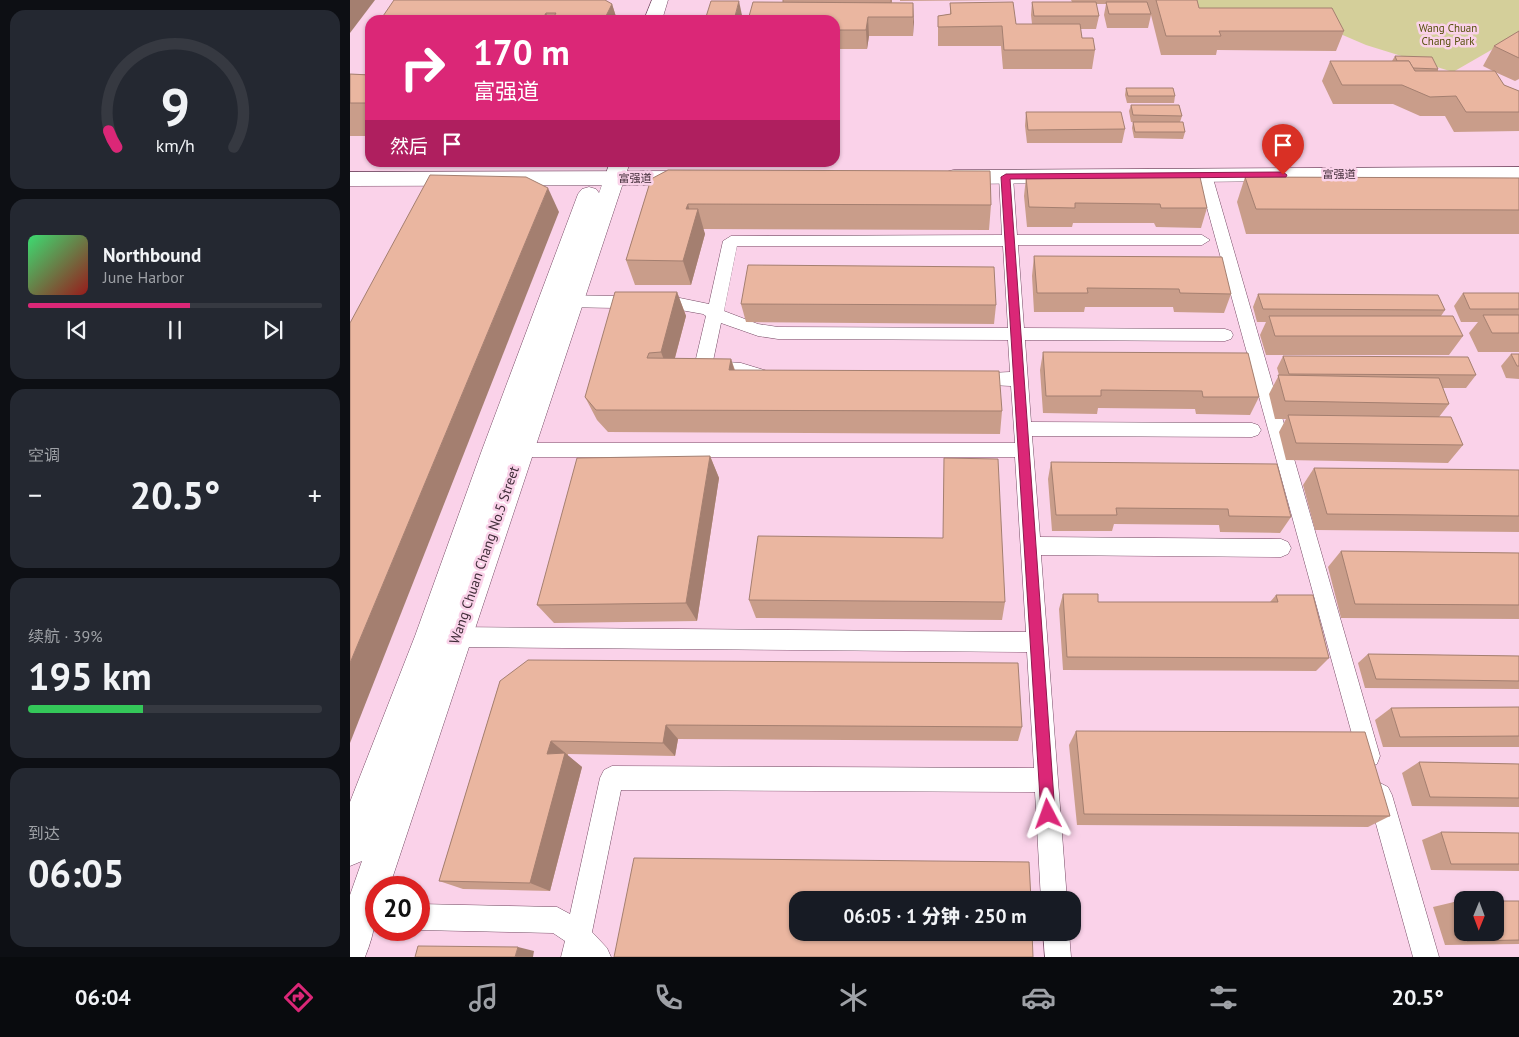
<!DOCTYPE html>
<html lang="zh">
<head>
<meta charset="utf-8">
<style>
  body { margin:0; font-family:"PT Sans","Noto Sans SC",sans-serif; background:#242831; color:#f1f3f6; height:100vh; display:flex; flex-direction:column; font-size:19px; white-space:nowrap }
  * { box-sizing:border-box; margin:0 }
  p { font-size:16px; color:#9ea1a6 }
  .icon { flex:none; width:28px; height:28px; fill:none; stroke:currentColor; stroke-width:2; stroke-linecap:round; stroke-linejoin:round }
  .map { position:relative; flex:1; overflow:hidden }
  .details { display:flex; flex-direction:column; gap:10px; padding:10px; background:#0d0f14; width:350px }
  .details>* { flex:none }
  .top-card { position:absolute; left:15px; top:15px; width:475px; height:152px; border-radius:15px; box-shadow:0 1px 4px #0004; background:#db2777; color:#fff; overflow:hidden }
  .needle { width:32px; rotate:181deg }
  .buttons { position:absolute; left:1104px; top:891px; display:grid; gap:10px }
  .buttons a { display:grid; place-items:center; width:50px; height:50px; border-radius:10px; background:#171b24; box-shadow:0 1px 4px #0004; font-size:25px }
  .speed { position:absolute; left:15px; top:876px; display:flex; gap:10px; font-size:25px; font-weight:700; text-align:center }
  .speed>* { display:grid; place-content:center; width:65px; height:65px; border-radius:50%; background:#171b24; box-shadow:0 1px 4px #0004; line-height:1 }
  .speed .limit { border:8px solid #d22; background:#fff; color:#111 }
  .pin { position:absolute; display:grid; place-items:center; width:42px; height:42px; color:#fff; margin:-51px -21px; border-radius:50% 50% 50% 0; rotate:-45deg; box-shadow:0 0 5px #0007 }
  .pin .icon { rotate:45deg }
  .me { position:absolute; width:55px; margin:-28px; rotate:356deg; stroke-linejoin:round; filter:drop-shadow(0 0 4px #0008) }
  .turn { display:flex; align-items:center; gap:18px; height:105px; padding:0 25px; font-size:22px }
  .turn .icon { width:65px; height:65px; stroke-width:2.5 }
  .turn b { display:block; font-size:35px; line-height:42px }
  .then { display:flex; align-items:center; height:48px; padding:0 25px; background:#0003; gap:10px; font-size:19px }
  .big { font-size:38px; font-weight:800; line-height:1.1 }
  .details .card { flex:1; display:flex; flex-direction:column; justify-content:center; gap:8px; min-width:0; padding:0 18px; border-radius:15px; background:#242831 }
  .details .dial { align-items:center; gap:0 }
  .dial svg { height:130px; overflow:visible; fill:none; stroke:#363941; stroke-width:7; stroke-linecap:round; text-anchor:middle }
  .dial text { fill:#f1f3f6; stroke:none }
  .song { display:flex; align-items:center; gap:15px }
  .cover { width:60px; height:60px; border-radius:8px; background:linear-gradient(135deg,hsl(140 70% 55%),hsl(0 70% 35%)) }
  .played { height:5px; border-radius:2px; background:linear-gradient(90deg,#db2777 55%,#363941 55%) }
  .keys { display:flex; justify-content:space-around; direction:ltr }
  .heat { display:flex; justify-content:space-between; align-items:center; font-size:28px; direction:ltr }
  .charge { height:8px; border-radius:4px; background:linear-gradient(90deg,#34c759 39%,#363941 0) }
  .trip { position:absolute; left:439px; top:891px; width:292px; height:50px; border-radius:15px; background:#171b24; box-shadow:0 1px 4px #0004; font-weight:800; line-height:50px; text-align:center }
  .tab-bar { display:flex; height:80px; justify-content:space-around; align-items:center; background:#090b0e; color:#9ea1a6 }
  .tab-bar .icon { width:35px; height:35px }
  .tab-bar .selected { color:#db2777 }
  .tab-bar b { font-size:22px; color:#f1f3f6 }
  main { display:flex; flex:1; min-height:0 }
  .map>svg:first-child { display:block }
  .green { fill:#d4cf9a }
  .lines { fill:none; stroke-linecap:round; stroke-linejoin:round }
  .service-casing { stroke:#764b65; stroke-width:1 }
  .minor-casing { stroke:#764b65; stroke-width:1 }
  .tertiary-casing { stroke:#764b65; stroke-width:1 }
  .service { fill:#fff; fill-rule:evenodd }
  .minor { fill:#fff; fill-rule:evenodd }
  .tertiary { fill:#fff; fill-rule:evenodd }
  .wall { fill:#c99d8a }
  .shaded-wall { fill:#a47f70 }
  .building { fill:#eab6a0; stroke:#a47f70 }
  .route { fill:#db2777; stroke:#8e194d }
  .labels { text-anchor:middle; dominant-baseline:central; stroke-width:5; stroke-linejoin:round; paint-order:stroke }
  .far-park-label { font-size:11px; fill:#57500e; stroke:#fad2e9 }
  .far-street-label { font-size:11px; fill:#412d39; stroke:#fad2e9 }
  .street-label { font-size:14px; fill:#412d39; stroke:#fad2e9 }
</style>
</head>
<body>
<main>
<section class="details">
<div class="card dial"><svg viewBox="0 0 100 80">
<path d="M14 69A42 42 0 1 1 86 69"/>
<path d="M14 69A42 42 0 0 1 9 59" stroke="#db2777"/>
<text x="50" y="56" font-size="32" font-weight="700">9</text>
<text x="50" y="72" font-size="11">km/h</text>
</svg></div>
<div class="card">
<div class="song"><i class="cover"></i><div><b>Northbound</b><p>June Harbor</p></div></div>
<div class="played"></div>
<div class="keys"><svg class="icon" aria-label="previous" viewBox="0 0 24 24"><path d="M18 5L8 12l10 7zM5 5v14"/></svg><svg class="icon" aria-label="pause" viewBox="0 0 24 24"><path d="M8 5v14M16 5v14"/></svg><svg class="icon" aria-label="next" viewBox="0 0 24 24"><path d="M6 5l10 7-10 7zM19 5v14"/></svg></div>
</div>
<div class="card"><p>空调</p>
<div class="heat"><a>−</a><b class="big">20.5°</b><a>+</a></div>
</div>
<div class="card"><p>续航 · 39%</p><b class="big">195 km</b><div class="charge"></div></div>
<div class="card"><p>到达</p><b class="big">06:05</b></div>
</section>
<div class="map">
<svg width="1169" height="957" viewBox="0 0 1169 957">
  <rect width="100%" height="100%" fill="#fad2e9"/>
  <path class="green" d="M797 0H1169V34L1103 72 1016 45 974 27 813 4H798Z"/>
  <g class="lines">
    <defs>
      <g id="service">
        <path d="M855 171 862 175 1030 756 1027 764 1019 767 1011 764 1008 756 848 175Z"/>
        <path d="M656 173 663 177 667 235H852L860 240 852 245H668L674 328 875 329 881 331 883 335 881 339 875 341 675 340 681 422 902 423 908 425 911 430 908 435 902 437 682 436 690 537 931 539 938 542 941 548 938 554 931 557 691 555 717 900H691L685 792 271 790 242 932 257 948 261 957H211L215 941 203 933 69 930V904L207 907 220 914 250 778 254 770 262 766 684 768 677 652 98 647 91 644 87 637 91 630 98 627 676 632 665 457H160L154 455 151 450 154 445 160 443H665L661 386 619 384 616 379 619 374 660 372 658 340 428 339 408 336 371 323 363 361 391 363 424 373 427 378 424 383 418 385 390 375 347 372 344 367 356 316 353 314 325 309 209 307 203 305 201 301 203 297 209 295 325 297 359 304 373 241 381 236 652 235 649 177ZM387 246H653L658 328 428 327 408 324 374 311Z"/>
        <path d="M1030 783 1038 787 1042 795 1089 957H1063L1018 795 1022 787Z"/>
        <path d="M693 932H719L721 957H695Z"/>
      </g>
      <g id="minor">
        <path d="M1169 167V179L603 184 596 182 593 177 596 172 603 170Z"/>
        <path d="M340 171 347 173 350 178 347 183 340 185 0 186V172Z"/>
      </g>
      <g id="tertiary">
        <path d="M302 0H318L312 20H294Z"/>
        <path d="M260 162H280L39 888H26C26 916 26 930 15 957H0V895L12 861 0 866V802L65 636 132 450 228 194 232 189 239 187 246 189 249 193Z"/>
      </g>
    </defs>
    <use href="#service" class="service-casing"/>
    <use href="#minor" class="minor-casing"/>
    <use href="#tertiary" class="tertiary-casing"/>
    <use href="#service" class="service"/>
    <use href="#minor" class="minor"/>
    <use href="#tertiary" class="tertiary"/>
  </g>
  <g class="wall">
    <path d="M433 0H542V3H563V36H519L517 49H485V20L433 2Z"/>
    <path d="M550 0H681L550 1Z"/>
    <path d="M721 0H847L849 8 994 31 986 51 867 50 866 55H811L801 15 798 28H757L754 15 756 4H746L749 16 746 29H730L732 38 745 50 742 69H653L651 46H588V16L600 14V3L666 24H682L681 15 682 2H722Z"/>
    <path d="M262 4 267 20H31V19Z"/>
    <path d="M1169 31V79L1165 81 1145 72 1154 85 1169 91V131L1104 132 1095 116H1070L1043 104H983L972 81 980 61H1042L1045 56 1088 69V71H1143L1133 66 1144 46Z"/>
    <path d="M0 74 20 75V136H0Z"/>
    <path d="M776 88 825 96 824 103H777L775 95Z"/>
    <path d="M781 105 832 116 830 122 835 132 833 139 784 138 782 128 783 122H781L779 111Z"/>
    <path d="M676 112 775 129 772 143H677L675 126Z"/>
    <path d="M676 177 857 208 851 228 806 227 804 223H723L722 227H677L674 196Z"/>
    <path d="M895 177 1169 178V234H896L887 202Z"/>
    <path d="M301 179 641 205 639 230 353 229 355 234 341 285H285L276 260Z"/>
    <path d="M684 256 881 294 874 313 824 312 823 307H735L734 312H684L682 276Z"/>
    <path d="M327 292 336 316 325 358 381 359 385 370 652 411 650 434 258 432 247 420 235 397Z"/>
    <path d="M1113 293H1169V352H1128L1119 333 1128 322H1111L1104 306Z"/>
    <path d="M908 294 1095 310 1091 316 1113 336 1099 355H916L910 335 916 322H907L903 307Z"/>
    <path d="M391 304 646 305 644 324 396 322Z"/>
    <path d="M693 352 909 397 900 415 846 414 845 409 748 408 747 414 693 413 690 370Z"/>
    <path d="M1161 354H1169V379L1156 378 1151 366Z"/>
    <path d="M933 356 1126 375 1116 388H1093L1099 404 1089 417 1113 445 1098 463 936 460 929 432 936 419H925L919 394 929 375 927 368Z"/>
    <path d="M360 456 369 478 347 621 204 623 187 605Z"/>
    <path d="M701 462 941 517 930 533 870 532 869 525 764 524 762 531H702L698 479Z"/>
    <path d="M964 468 1169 470V532L965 530 953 485Z"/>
    <path d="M991 551 1169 553V619L991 618 978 567Z"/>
    <path d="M713 594 748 602H920L926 595 979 658 966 671 713 670 709 609Z"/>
    <path d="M399 600 655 602 652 620 406 618Z"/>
    <path d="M1018 654 1169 656V689L1015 688 1008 663Z"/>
    <path d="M150 681 672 727 668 741 328 739 325 756 218 754V756L232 767 200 891 113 889 89 881Z"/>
    <path d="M1169 707V747H1033L1025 720 1041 708Z"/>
    <path d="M726 731 1040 816 1018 827 727 825 719 745Z"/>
    <path d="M1069 762 1169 764V807L1062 806 1052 773Z"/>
    <path d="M1091 832 1169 833V871L1081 870 1072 840Z"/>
    <path d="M1169 901V944L1095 945 1083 907 1104 902H1112V932H1145Z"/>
  </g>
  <g class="shaded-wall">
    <path d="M0 0H25L0 33Z"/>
    <path d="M389 1 393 20H384Z"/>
    <path d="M563 3 564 22 563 36Z"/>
    <path d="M262 4 267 20H254Z"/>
    <path d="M196 13 199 20H192Z"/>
    <path d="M518 17 519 36 517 49 516 30Z"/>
    <path d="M198 188 209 212 0 743V663Z"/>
    <path d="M338 204 343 224 348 209 355 234 341 285 333 261 336 209Z"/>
    <path d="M327 292 336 316 320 376 311 352Z"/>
    <path d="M381 359 388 383 379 370Z"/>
    <path d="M360 456 369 478 347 621 336 603Z"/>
    <path d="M316 725 328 739 325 756 313 743Z"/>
    <path d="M201 741 232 767 200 891 180 883 197 754Z"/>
    <path d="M168 947 184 951 183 957H165Z"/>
  </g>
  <g class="building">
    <path d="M44 0H255L262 4 254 20H202L206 13H196L192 20 31 19Z"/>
    <rect x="433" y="0" width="108" height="2"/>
    <path d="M806 0H847L849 8H982L994 31H869L871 36H816Z"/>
    <path d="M361 1H389L384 20H355Z"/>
    <path d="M403 2 563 3V17H518L516 30H485V20H398Z"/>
    <path d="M663 2 666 24H730L732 38H743L745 50H654L652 26 588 27V16L601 14 600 3Z"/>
    <path d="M682 2H746L749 16H684Z"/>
    <path d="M756 2H797L801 14H759Z"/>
    <path d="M1169 31V58L1144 46Z"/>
    <path d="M1045 56 1082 57 1088 69 1063 68 1059 61H1047Z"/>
    <path d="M980 61H1059L1065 71H1145L1154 85 1169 91V112H1116L1106 96 1080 97 1052 85H992Z"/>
    <path d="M0 74 20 75V103H0Z"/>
    <path d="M776 88H823L825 96H778Z"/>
    <path d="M781 105H829L832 116 783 115Z"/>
    <path d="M676 112H771L775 129 678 130Z"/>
    <path d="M783 122H833L835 132H785Z"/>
    <path d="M318 170 640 171 641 205 338 204 336 209H348L333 261 276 260 301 179Z"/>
    <path d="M80 175 176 177 198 188 0 663V323Z"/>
    <path d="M676 177H850L857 208H811L810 204 725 203V208L679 207Z"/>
    <path d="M895 177 1169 178V210L906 209Z"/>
    <path d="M684 256 872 257 881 294 830 293 829 289 737 288 738 293H687Z"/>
    <path d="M398 265 644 267 646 305 391 304Z"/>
    <path d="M265 292H327L311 352 299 353 297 358 381 359 379 370 649 371 652 411 246 410 235 397Z"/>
    <path d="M1113 293H1169V309H1120Z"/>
    <path d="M908 294 1088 295 1095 310 913 309Z"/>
    <path d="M1133 315H1169V333H1142Z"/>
    <path d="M919 316H1103L1113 336H925Z"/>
    <path d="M693 352 898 353 909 397H853L852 391 751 390V396H696Z"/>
    <path d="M1161 354H1169V366H1167Z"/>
    <path d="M933 356 1118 357 1126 375 939 374Z"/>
    <path d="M928 375 1089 378 1099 404 935 401Z"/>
    <path d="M938 415 1101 417 1113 445 946 443Z"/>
    <path d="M360 456 336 603 187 605 227 458Z"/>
    <path d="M594 458 648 459 655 602 399 600 408 536 593 538Z"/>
    <path d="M701 462 927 464 941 517 879 516 878 509 766 508 767 515H706Z"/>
    <path d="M964 468 1169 470V516L977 514Z"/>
    <path d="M991 551 1169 553V605L1005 604Z"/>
    <path d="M713 594H748V602H928L926 595H963L979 658 717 657Z"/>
    <path d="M1018 654 1169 656V681L1026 679Z"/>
    <path d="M178 660 668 663 672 727 316 725 313 743 201 741 197 754 215 753 180 883 89 881 150 681Z"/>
    <path d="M1169 707V736L1050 737 1041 708Z"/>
    <path d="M726 731 1015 732 1040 816 734 814Z"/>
    <path d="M1069 762 1169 764V798L1080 797Z"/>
    <path d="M1091 832 1169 833V864H1101Z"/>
    <path d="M284 858 679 862 681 900H448V932H682L683 957H264Z"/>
    <path d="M1145 901H1169V940L1117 941 1114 932H1145Z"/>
    <path d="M1104 902H1112V929Z"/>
    <path d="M68 946 168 947 165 957H65Z"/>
  </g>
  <path class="route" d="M933 172 937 175 936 177 660 179 705 814 703 820 698 822 693 820 691 814 651 177 656 174Z"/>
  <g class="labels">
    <g class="far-park-label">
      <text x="1098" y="28">Wang Chuan<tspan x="1098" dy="13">Chang Park</tspan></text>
    </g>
    <g class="far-street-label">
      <text x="989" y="174">富强道</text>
      <text x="285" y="178">富强道</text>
    </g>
    <g class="street-label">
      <text transform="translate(134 555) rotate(-71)">Wang Chuan Chang No.5 Street</text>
    </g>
  </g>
</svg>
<div class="buttons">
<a><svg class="needle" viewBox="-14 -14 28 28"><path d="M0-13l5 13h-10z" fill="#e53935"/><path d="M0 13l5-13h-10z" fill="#9ea1a6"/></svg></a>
</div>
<div class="speed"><div class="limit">20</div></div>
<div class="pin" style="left:933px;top:175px;background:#d93025"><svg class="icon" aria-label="arrive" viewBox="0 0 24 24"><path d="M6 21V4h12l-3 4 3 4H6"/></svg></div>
<svg class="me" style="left:698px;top:814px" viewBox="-20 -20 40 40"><path d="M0-17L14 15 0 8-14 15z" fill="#db2777" stroke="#fff" stroke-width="4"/></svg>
<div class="trip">06:05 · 1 分钟 · 250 m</div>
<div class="top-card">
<div class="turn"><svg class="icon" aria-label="right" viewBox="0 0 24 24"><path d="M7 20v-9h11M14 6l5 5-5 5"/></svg><div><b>170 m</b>富强道</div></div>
<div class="then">然后<svg class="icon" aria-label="arrive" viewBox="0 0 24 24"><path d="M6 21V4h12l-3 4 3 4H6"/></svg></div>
</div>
</div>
</main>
<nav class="tab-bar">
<b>06:04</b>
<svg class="icon selected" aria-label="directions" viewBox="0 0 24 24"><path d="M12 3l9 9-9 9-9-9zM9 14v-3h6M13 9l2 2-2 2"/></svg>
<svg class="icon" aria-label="music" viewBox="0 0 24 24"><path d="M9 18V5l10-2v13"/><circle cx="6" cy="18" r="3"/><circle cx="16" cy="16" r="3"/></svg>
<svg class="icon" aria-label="phone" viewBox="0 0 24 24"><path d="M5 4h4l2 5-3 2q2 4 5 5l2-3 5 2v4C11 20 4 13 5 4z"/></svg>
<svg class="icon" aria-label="climate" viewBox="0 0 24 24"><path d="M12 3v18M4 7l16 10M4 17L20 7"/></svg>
<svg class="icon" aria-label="car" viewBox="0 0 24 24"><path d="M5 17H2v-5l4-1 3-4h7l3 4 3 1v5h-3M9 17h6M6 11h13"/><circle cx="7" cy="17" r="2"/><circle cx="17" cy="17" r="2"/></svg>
<svg class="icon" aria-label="filters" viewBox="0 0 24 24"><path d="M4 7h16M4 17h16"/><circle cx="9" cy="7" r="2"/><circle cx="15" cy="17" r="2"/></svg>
<b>20.5°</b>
</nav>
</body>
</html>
